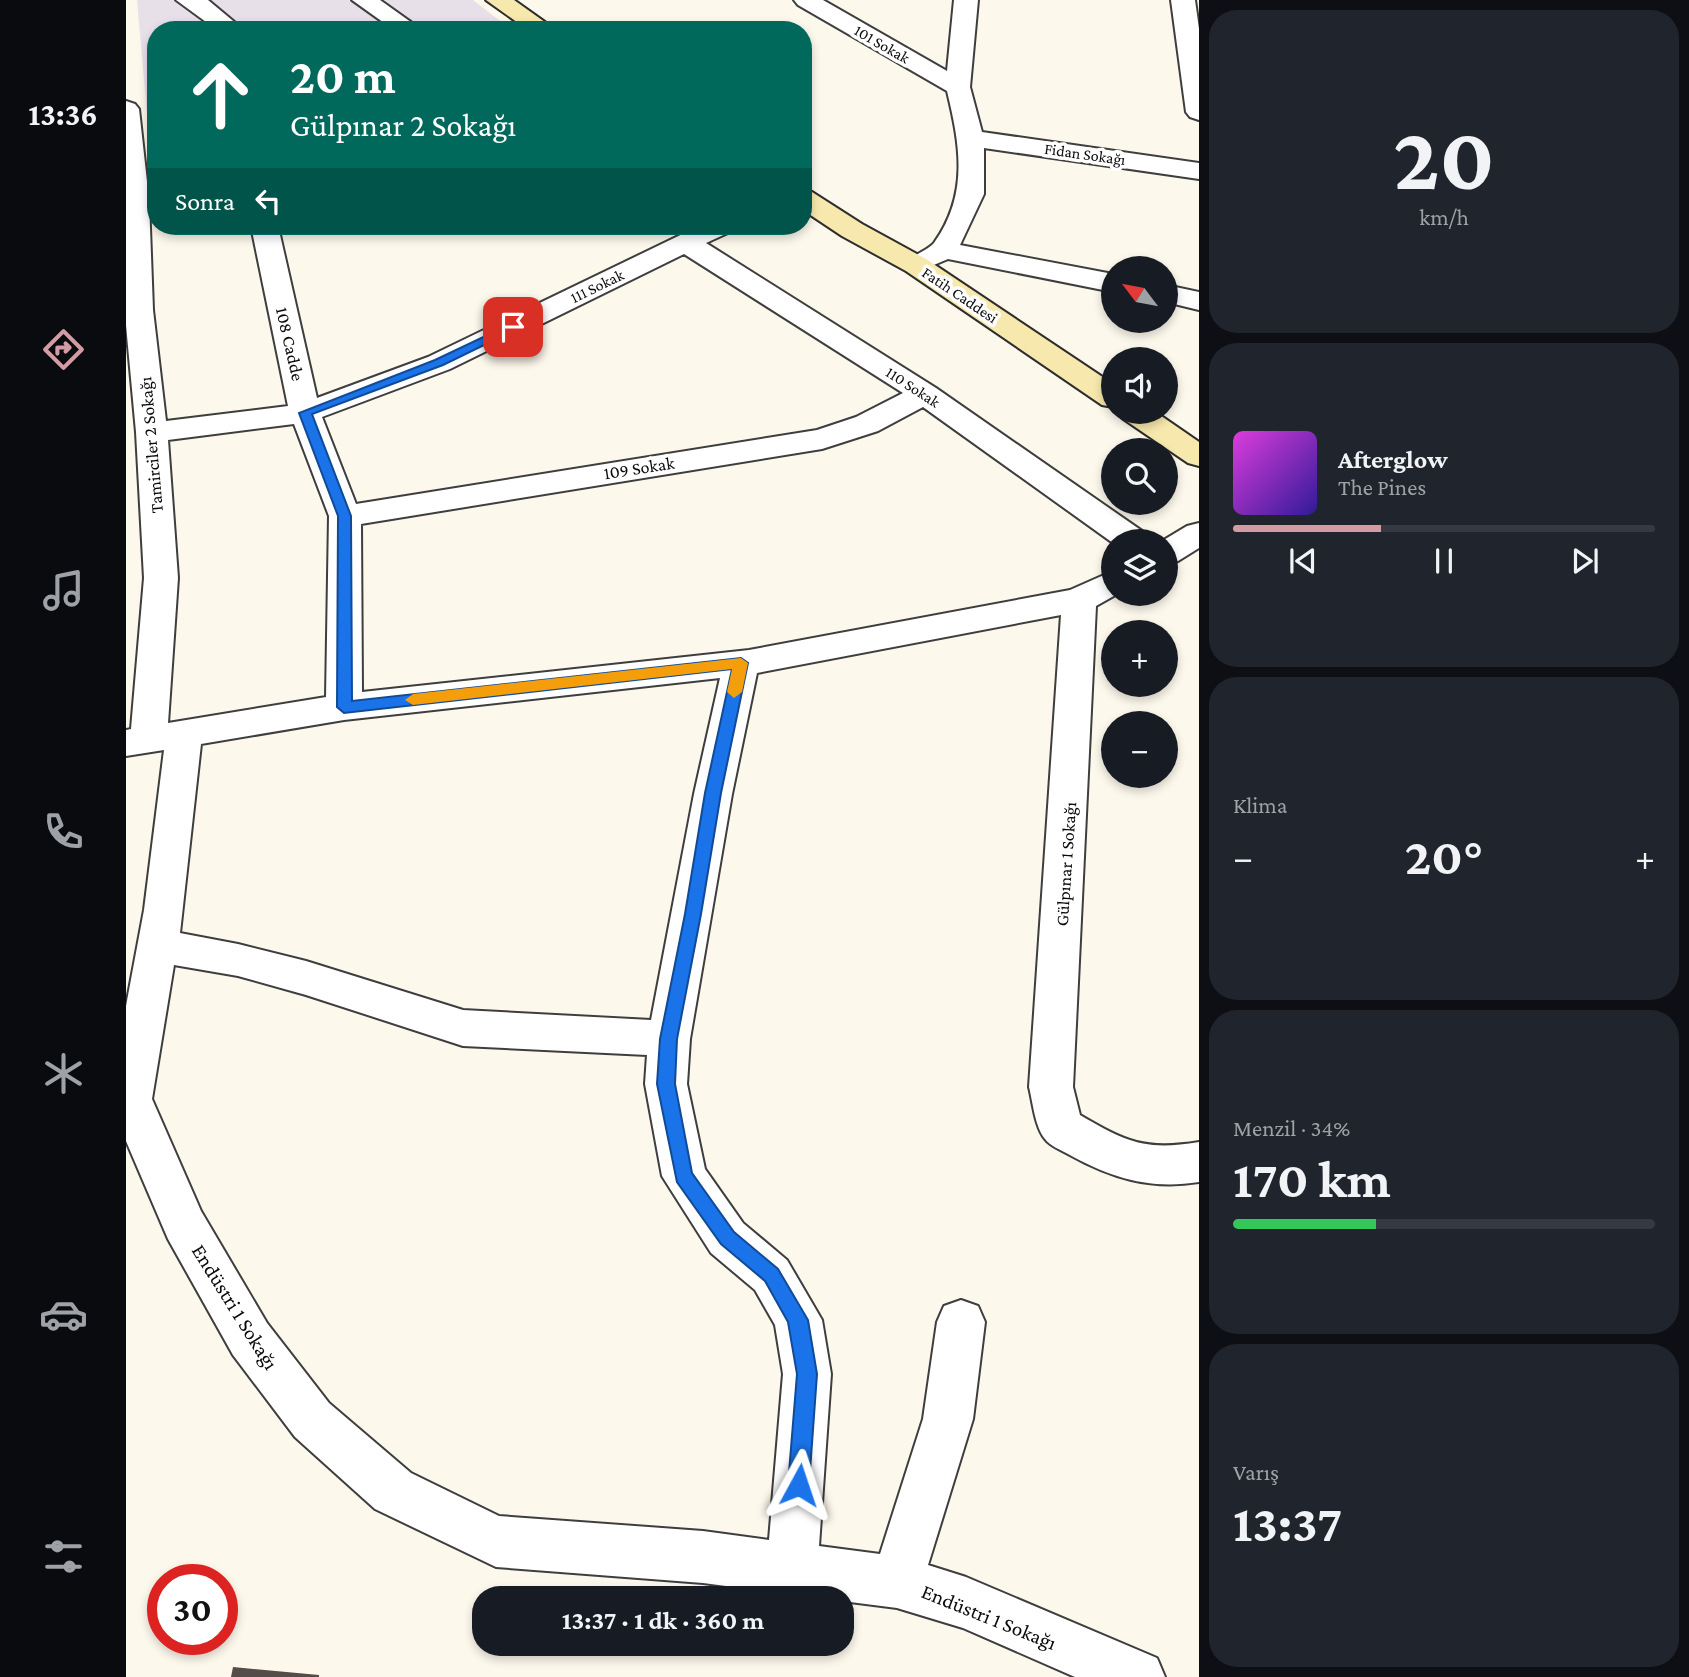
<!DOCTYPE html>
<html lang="tr">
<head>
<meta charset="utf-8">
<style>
  body { margin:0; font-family:"Crimson Pro",serif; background:#20242c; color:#f1f3f6; height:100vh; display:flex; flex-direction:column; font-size:26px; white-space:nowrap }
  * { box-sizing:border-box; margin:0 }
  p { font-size:23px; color:#9ea1a6 }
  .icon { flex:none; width:38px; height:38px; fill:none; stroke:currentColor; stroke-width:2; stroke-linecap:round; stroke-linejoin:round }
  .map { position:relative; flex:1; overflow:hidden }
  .side { display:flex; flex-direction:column; gap:10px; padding:10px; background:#0d0f14; width:490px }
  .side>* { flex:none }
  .hud { position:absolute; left:21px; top:21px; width:665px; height:214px; border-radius:28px; box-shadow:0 4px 10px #0003; background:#00695c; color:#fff; overflow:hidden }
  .needle { width:46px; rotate:302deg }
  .controls { position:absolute; left:975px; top:256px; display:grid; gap:14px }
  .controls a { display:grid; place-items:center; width:77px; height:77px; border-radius:50%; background:#171b24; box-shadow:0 4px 10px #0003; font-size:35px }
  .speed { position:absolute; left:21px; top:1564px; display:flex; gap:14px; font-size:35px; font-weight:700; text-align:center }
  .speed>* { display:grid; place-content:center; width:91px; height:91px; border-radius:50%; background:#171b24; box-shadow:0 4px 10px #0003; line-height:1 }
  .speed .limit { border:10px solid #d22; background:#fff; color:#111 }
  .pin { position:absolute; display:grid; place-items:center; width:60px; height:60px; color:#fff; margin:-30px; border-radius:14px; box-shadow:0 4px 10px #0006 }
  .me { position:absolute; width:77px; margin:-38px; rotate:5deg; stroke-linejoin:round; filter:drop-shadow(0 0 5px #0008) }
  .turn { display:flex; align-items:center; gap:24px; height:147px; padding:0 28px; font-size:32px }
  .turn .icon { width:91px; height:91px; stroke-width:2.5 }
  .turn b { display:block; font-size:49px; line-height:60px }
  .then { display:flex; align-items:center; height:66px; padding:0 28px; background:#0003; gap:14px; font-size:26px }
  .big { font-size:52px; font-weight:700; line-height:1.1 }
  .side .tile { flex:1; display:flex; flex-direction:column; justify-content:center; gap:10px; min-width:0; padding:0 24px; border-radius:28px; background:#20242c }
  .side .dial { align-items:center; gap:0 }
  .dial b { font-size:91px; line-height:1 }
  .song { display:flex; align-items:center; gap:21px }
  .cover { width:84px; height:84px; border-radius:10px; background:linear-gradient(135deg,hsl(300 70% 55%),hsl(250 70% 35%)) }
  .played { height:7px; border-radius:4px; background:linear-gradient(90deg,#d29ca4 35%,#363941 35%) }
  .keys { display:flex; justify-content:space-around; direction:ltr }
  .heat { display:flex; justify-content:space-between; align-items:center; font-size:38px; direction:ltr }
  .charge { height:10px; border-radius:5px; background:linear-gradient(90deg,#34c759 34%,#363941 0) }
  .trip { position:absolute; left:346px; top:1586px; width:382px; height:70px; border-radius:28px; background:#171b24; box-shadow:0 4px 10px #0003; font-weight:700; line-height:70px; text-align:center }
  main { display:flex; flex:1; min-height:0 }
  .dock { display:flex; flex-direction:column; width:126px; justify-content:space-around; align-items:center; background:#090b0e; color:#9ea1a6 }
  .dock .icon { width:49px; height:49px }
  .dock .on { color:#d29ca4 }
  .dock b { font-size:32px; color:#f1f3f6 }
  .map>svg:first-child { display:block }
  .industrial { fill:#e8e0e9 }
  .building { fill:#534c49 }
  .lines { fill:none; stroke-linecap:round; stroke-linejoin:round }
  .minor-casing { stroke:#3e3e3e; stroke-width:4 }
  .secondary-casing { stroke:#2d2d2d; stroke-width:4 }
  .minor { fill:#fff; fill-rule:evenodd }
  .secondary { fill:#f7e9ad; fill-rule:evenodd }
  .route { fill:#1a73e8; stroke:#114b97; stroke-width:2 }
  .slow { fill:#f59e0b }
  .labels { text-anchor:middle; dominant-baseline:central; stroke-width:7; stroke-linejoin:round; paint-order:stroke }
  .far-street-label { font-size:16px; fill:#0b0b0b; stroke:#fff }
  .street-label { font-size:18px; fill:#0b0b0b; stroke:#fff }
  .near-street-label { font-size:21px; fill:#0b0b0b; stroke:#fff }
</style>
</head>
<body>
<main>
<nav class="dock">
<b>13:36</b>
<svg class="icon on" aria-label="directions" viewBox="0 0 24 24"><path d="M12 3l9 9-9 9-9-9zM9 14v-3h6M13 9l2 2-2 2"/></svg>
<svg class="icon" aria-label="music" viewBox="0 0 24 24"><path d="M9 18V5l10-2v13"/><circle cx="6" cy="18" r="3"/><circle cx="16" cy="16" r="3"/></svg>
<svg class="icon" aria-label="phone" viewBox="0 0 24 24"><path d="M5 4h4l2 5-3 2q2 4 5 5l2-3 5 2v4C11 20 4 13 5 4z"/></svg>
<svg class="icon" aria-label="climate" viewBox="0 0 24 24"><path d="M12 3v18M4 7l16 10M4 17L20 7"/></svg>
<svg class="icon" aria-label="car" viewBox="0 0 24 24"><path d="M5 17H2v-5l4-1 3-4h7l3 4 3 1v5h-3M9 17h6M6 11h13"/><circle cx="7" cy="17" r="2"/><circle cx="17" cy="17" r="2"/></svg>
<svg class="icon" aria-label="filters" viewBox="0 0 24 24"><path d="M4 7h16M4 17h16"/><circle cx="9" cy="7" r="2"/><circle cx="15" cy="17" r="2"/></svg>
</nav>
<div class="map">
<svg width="1073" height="1677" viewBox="0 0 1073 1677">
  <rect width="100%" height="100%" fill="#fdf8ec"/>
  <g class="industrial">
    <path d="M11 0H51L93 30H30L28 195Z"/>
    <path d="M67 0H223L269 30H121L91 10Z"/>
    <path d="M244 0H347L386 30H288Z"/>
  </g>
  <path class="building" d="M107 1667 193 1675V1677H105Z"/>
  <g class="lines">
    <defs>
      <g id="minor">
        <path d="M50 0H82L118 30H91Z"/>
        <path d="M226 0H254L296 30H268Z"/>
        <path d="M668 0H697L821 71 828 0H852L844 87 856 132 1073 163V179L858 148V194L834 245 987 274V292L822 259 796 270 786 268 782 262C789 253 801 251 808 243 843 194 834 145 821 91L672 5Z"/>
        <path d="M1045 0H1069L1073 29V120L1064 117 1060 112Z"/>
        <path d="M0 101 9 104 13 109 23 200 27 310 40 421 162 406 125 226H152L191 398 302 357 573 226H607L604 232 580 243 810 388 1019 533 1023 541 987 543 797 407 752 431 696 449 235 524 236 692 623 650 944 590 987 571V593H993L970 606 947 1087 954 1115C1000 1142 1019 1151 1073 1142V1182C1024 1190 985 1178 942 1154 935 1150 924 1146 919 1139 909 1127 907 1103 903 1087L935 615 631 673 606 794 564 1039 561 1084 579 1169 617 1223 661 1260 696 1320 705 1374 693 1546 754 1554 797 1419 811 1322 818 1306 835 1300 852 1306 859 1322 847 1419 802 1565 840 1577 1031 1658 1039 1677H949L837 1628 771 1608 716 1601V1598H692L577 1583 370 1567 249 1509 169 1437 107 1355 42 1239 0 1141V1006L18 910 38 750 0 756V730L5 729 18 578 10 432 0 325ZM558 254 777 393 730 417 691 430 230 504 196 417 324 369ZM168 424 203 516 200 697 42 723 52 578 42 440ZM594 678 568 794 525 1020 337 1010 180 961 112 944 54 933 75 744 218 720ZM48 965 112 976 180 995 337 1046 521 1055 519 1084 536 1176 585 1253 629 1290 649 1325 657 1374 643 1540 577 1531 373 1516 285 1473 203 1403 141 1323 75 1211 26 1099Z"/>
        <path d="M1040 285 1073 292V310L1040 302Z"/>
        <path d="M1073 523V548L1052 561 1040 564V541H1036L1061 526Z"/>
      </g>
      <g id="secondary">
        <path d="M360 0H388L430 30H402Z"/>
        <path d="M677 190 686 192 736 224 800 259 987 384V407L976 405 780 271 716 236 677 210Z"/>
        <path d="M992 411H1028L1073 442V466L1062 463 996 418Z"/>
      </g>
    </defs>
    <use href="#minor" class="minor-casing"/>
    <use href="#secondary" class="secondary-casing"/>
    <use href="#minor" class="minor"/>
    <use href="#secondary" class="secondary"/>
  </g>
  <path class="route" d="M387 323 391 324V329L317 365 186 414 225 516 226 701 615 658 622 663 595 793 575 914 551 1039 549 1084 566 1173 608 1232 652 1269 682 1320 691 1374 683 1485 680 1492 673 1495 665 1492 662 1485 671 1374 662 1322 639 1281 595 1244 551 1182 531 1084 534 1039 559 914 579 793 606 669 218 713 211 707 212 516 173 413 309 360Z"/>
  <path class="slow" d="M615 658 622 663 616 692 608 698 601 692 606 669 287 705 279 700 287 694Z"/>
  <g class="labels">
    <g class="far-street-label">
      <text transform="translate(756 44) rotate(30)">101 Sokak</text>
      <text transform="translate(959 154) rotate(8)">Fidan Sokağı</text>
      <text transform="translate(471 286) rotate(-26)">111 Sokak</text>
      <text transform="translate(834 295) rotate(34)">Fatih Caddesi</text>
      <text transform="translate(787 387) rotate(33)">110 Sokak</text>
    </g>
    <g class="street-label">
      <text transform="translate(164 344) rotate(77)">108 Cadde</text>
      <text transform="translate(25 445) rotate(-95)">Tamirciler 2 Sokağı</text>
      <text transform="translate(513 468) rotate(-9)">109 Sokak</text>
      <text transform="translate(940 864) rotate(-86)">Gülpınar 1 Sokağı</text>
    </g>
    <g class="near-street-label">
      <text transform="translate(109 1307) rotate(58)">Endüstri 1 Sokağı</text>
      <text transform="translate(863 1617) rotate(22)">Endüstri 1 Sokağı</text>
    </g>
  </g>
</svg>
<div class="controls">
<a><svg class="needle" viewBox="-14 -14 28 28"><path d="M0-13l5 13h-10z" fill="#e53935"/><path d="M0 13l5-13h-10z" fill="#9ea1a6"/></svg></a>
<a><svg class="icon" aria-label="sound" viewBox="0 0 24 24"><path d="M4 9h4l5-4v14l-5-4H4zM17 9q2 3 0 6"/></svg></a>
<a><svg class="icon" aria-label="search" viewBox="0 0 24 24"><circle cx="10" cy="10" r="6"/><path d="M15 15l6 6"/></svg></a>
<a><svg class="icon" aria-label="layers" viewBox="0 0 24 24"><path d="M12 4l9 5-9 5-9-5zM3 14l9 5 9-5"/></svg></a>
<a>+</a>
<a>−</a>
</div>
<div class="speed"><div class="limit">30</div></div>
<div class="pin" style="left:387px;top:327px;background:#d93025"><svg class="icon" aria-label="arrive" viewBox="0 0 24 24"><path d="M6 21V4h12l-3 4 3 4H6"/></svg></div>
<svg class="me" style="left:673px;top:1485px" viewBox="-20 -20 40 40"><path d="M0-17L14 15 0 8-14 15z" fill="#1a73e8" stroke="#fff" stroke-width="4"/></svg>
<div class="trip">13:37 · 1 dk · 360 m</div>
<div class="hud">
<div class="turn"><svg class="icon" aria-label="ahead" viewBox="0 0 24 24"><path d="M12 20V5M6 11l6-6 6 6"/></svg><div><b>20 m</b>Gülpınar 2 Sokağı</div></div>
<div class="then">Sonra<svg class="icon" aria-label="left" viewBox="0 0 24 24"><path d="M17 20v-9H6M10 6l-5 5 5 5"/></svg></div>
</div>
</div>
<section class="side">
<div class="tile dial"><b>20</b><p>km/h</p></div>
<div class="tile">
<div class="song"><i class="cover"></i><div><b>Afterglow</b><p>The Pines</p></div></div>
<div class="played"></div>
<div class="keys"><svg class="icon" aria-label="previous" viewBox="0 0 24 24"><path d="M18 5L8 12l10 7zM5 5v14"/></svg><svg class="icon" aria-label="pause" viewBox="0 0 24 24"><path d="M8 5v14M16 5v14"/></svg><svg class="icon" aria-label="next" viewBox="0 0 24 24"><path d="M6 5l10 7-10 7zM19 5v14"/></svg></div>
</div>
<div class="tile"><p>Klima</p>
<div class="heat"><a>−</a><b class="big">20°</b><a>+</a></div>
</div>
<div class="tile"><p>Menzil · 34%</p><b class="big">170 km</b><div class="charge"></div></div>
<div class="tile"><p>Varış</p><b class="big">13:37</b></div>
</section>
</main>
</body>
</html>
